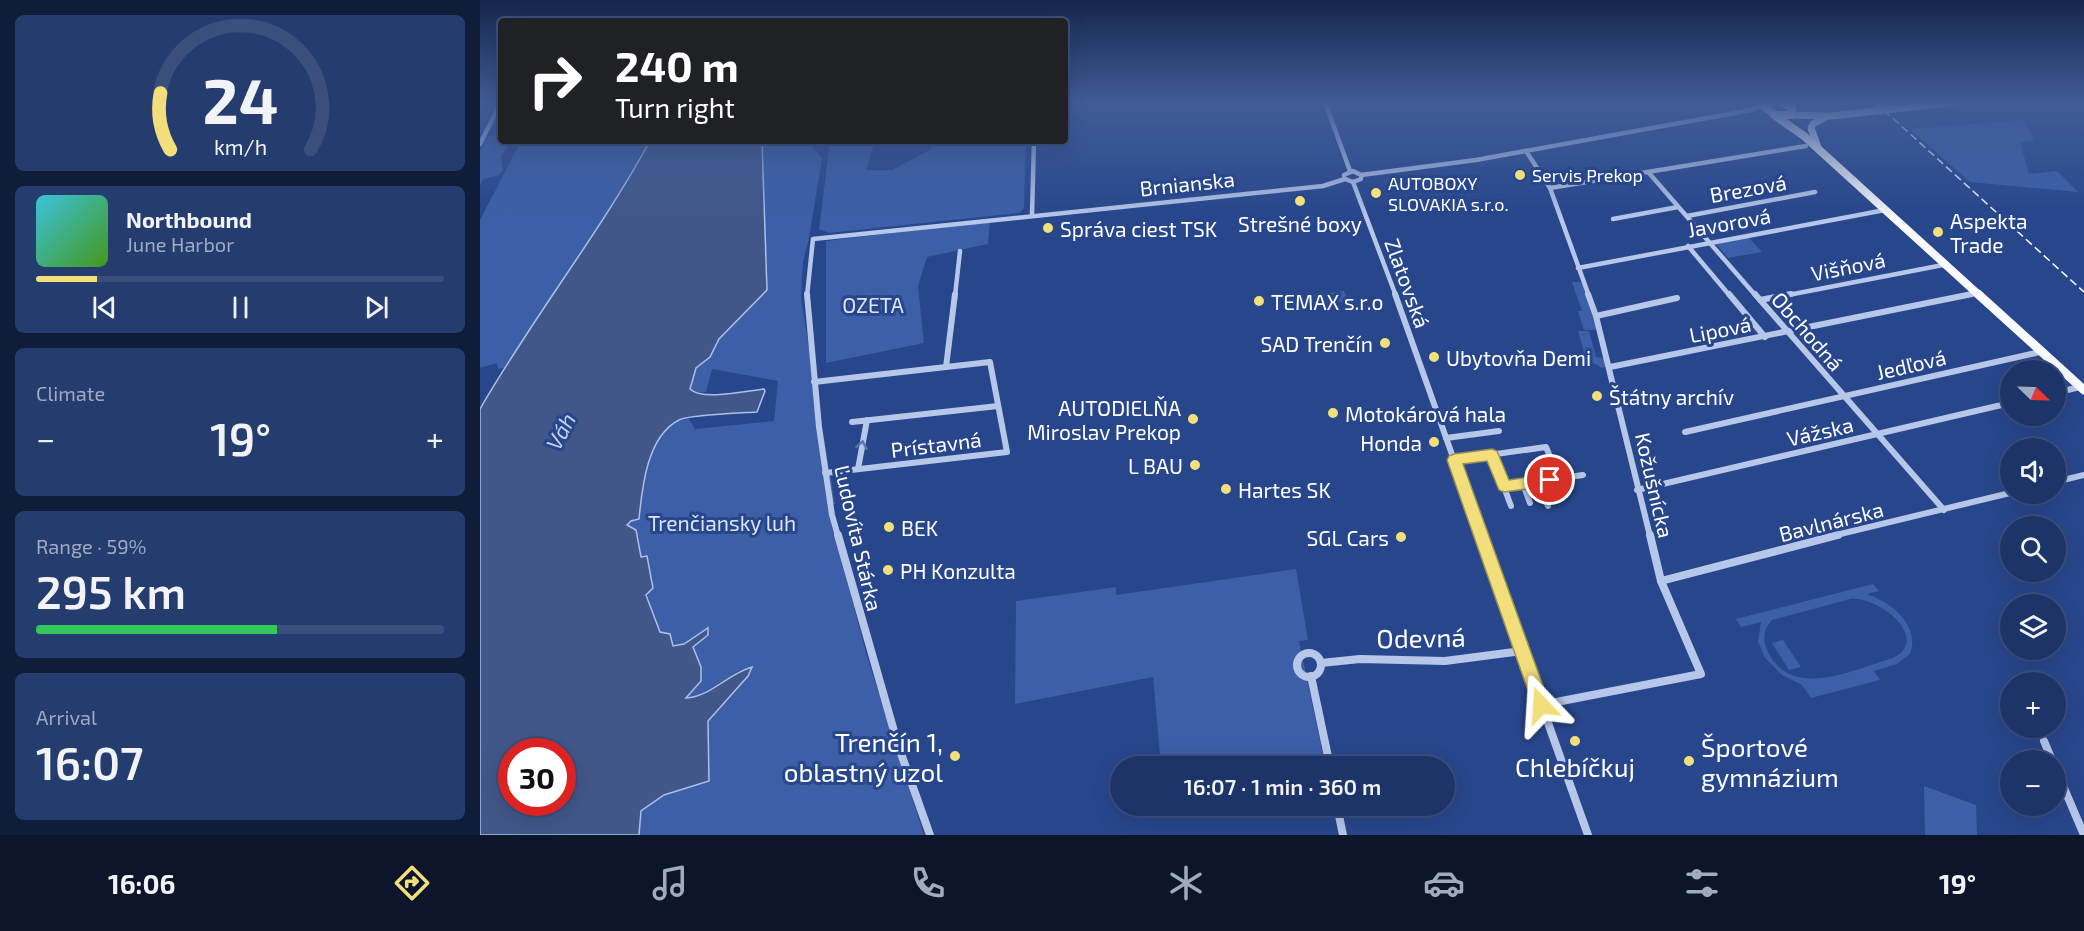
<!DOCTYPE html>
<html lang="en">
<head>
<meta charset="utf-8">
<style>
  body { margin:0; font-family:"Exo 2",sans-serif; background:#253c6e; color:#f1f3f6; height:100vh; display:flex; flex-direction:column; font-size:22px; white-space:nowrap }
  * { box-sizing:border-box; margin:0 }
  p { font-size:20px; color:#a0aac0 }
  .icon { flex:none; width:33px; height:33px; fill:none; stroke:currentColor; stroke-width:2; stroke-linecap:round; stroke-linejoin:round }
  .map { position:relative; flex:1; overflow:hidden }
  .side { display:flex; flex-direction:column; gap:15px; padding:15px; background:#101d39; width:480px }
  .side>* { flex:none }
  .guide { position:absolute; left:18px; top:18px; width:570px; height:126px; border-radius:6px; box-shadow:0 6px 24px #0002,0 0 0 2px #3b4f7c; background:#202124; color:#fff; overflow:hidden }
  .needle { width:39px; rotate:113deg }
  .buttons { position:absolute; left:1520px; top:360px; display:grid; gap:12px }
  .buttons a { display:grid; place-items:center; width:66px; height:66px; border-radius:50%; background:#1d3468; box-shadow:0 6px 24px #0002,0 0 0 2px #3b4f7c; font-size:30px }
  .speed { position:absolute; left:18px; top:738px; display:flex; gap:12px; font-size:30px; font-weight:700; text-align:center }
  .speed>* { display:grid; place-content:center; width:78px; height:78px; border-radius:50%; background:#1d3468; box-shadow:0 6px 24px #0002,0 0 0 2px #3b4f7c; line-height:1 }
  .speed .limit { border:9px solid #d22; background:#fff; color:#111 }
  .pin { position:absolute; display:grid; place-items:center; width:51px; height:51px; color:#fff; margin:-26px; border:3px solid #fff; border-radius:50%; box-shadow:0 2px 6px #0007 }
  .me { position:absolute; width:66px; margin:-33px; rotate:340deg; stroke-linejoin:round; filter:drop-shadow(0 0 4px #0008) }
  .turn { display:flex; align-items:center; gap:21px; height:126px; padding:0 18px; font-size:27px }
  .turn .icon { width:78px; height:78px; stroke-width:2.5 }
  .turn b { display:block; font-size:42px; line-height:51px }
  .big { font-size:45px; font-weight:600; line-height:1.1 }
  .side .tile { flex:1; display:flex; flex-direction:column; justify-content:center; gap:9px; min-width:0; padding:0 21px; border-radius:9px; background:#253c6e }
  .side .dial { align-items:center; gap:0 }
  .dial svg { height:156px; overflow:visible; fill:none; stroke:#3b4f7c; stroke-width:7; stroke-linecap:round; text-anchor:middle }
  .dial text { fill:#f1f3f6; stroke:none }
  .song { display:flex; align-items:center; gap:18px }
  .cover { width:72px; height:72px; border-radius:9px; background:linear-gradient(135deg,hsl(190 70% 55%),hsl(100 70% 35%)) }
  .played { height:6px; border-radius:3px; background:linear-gradient(90deg,#f2df7b 15%,#3b4f7c 15%) }
  .keys { display:flex; justify-content:space-around; direction:ltr }
  .heat { display:flex; justify-content:space-between; align-items:center; font-size:33px; direction:ltr }
  .charge { height:9px; border-radius:4px; background:linear-gradient(90deg,#34c759 59%,#3b4f7c 0) }
  .trip { position:absolute; left:630px; top:756px; width:345px; height:60px; border-radius:30px; background:#1d3468; box-shadow:0 6px 24px #0002,0 0 0 2px #3b4f7c; font-weight:600; line-height:60px; text-align:center }
  .tab-bar { display:flex; height:96px; justify-content:space-around; align-items:center; background:#0c152a; color:#a0aac0 }
  .tab-bar .icon { width:42px; height:42px }
  .tab-bar .active { color:#f2df7b }
  .tab-bar b { font-size:27px; color:#f1f3f6 }
  main { display:flex; flex:1; min-height:0 }
  .map>svg:first-child { display:block }
  .green { fill:#3c5fa8; fill-rule:evenodd }
  .water { fill:#415789; stroke:#aac0ea; stroke-width:1.5; fill-rule:evenodd }
  .lines { fill:none; stroke-linecap:round; stroke-linejoin:round }
  .street-far2 { stroke:#b6c7ea; stroke-width:4.5 }
  .street-far1 { stroke:#b6c7ea; stroke-width:6 }
  .street { stroke:#b6c7ea; stroke-width:8 }
  .secondary { stroke:#e0e8f8; stroke-width:7 }
  .primary-far1 { stroke:#f9fafe; stroke-width:8 }
  .primary { stroke:#f9fafe; stroke-width:9 }
  .rail { stroke:#fff; stroke-width:1.5; stroke-dasharray:8 4; stroke-linecap:butt }
  .oneway { stroke:#5973ac }
  .route { fill:#f2df7b; stroke:#9d9150; stroke-width:1.5 }
  .poi-dot { fill:#f2df7b; stroke:#27468b; stroke-width:2 }
  .labels { text-anchor:middle; dominant-baseline:central; stroke-width:6; stroke-linejoin:round; paint-order:stroke }
  .far-poi-label { font-size:18px; fill:#fff; stroke:#27468b; text-anchor:start }
  .street-label { font-size:21px; fill:#fff; stroke:#27468b }
  .poi-label { font-size:21px; fill:#fff; stroke:#27468b; text-anchor:start }
  .park-label { font-size:21px; fill:#dae4f8; stroke:#27468b }
  .water-label { font-size:22px; font-style:italic; fill:#c2d1f1; stroke:#27468b }
  .near-street-label { font-size:26px; fill:#fff; stroke:#27468b }
  .near-poi-label { font-size:26px; fill:#fff; stroke:#27468b; text-anchor:end }
</style>
</head>
<body>
<main>
<section class="side">
<div class="tile dial"><svg viewBox="0 0 100 80">
<path d="M14 69A42 42 0 1 1 86 69"/>
<path d="M14 69A42 42 0 0 1 9 40" stroke="#f2df7b"/>
<text x="50" y="56" font-size="32" font-weight="700">24</text>
<text x="50" y="72" font-size="11">km/h</text>
</svg></div>
<div class="tile">
<div class="song"><i class="cover"></i><div><b>Northbound</b><p>June Harbor</p></div></div>
<div class="played"></div>
<div class="keys"><svg class="icon" aria-label="previous" viewBox="0 0 24 24"><path d="M18 5L8 12l10 7zM5 5v14"/></svg><svg class="icon" aria-label="pause" viewBox="0 0 24 24"><path d="M8 5v14M16 5v14"/></svg><svg class="icon" aria-label="next" viewBox="0 0 24 24"><path d="M6 5l10 7-10 7zM19 5v14"/></svg></div>
</div>
<div class="tile"><p>Climate</p>
<div class="heat"><a>−</a><b class="big">19°</b><a>+</a></div>
</div>
<div class="tile"><p>Range · 59%</p><b class="big">295 km</b><div class="charge"></div></div>
<div class="tile"><p>Arrival</p><b class="big">16:07</b></div>
</section>
<div class="map">
<svg width="1604" height="835" viewBox="0 0 1604 835">
  <rect width="100%" height="100%" fill="#27468b"/>
  <g class="green">
    <path d="M1544 120 1554 140 1540 142 1549 174 1577 171 1598 192 1490 182 1430 129Z"/>
    <path d="M21 135V141H31L21 157 23 169 19 175 3 179 0 186V152L9 136Z"/>
    <path d="M41 141H170L141 194 24 368 18 369 17 363 0 368V220Z"/>
    <path d="M282 141H344L332 146 342 158 329 238 323 262 321 299 355 504H347L386 653 444 835H159L161 811 184 795 229 780 228 721 268 676 262 669 216 697 206 698 221 681V667L213 647 228 635V629L204 644 192 646C166 618 166 592 167 556L161 557 156 530 147 525 151 521C159 498 167 453 181 435 187 426 199 419 209 419L215 429 294 421 298 381 232 369 226 392 214 393 210 389 216 368 230 357 239 339 287 290Z"/>
    <path d="M350 141H395L386 170H412L450 150 455 141H546L544 208 539 213 349 233 339 229Z"/>
    <path d="M510 221 508 244 447 257 438 286 444 343 346 363V241Z"/>
    <path d="M1268 237 1282 252 1248 258 1235 243Z"/>
    <path d="M1092 282H1104L1121 330H1104L1098 311H1102Z"/>
    <path d="M864 291 868 301 831 306 829 295Z"/>
    <path d="M1098 331H1109L1116 357 1126 358 1128 366 1122 368 1106 359Z"/>
    <path d="M816 569 828 640 819 641 844 760 807 766H681L673 677 535 704 536 601 636 587V595Z"/>
    <path d="M1393 584 1399 591 1387 594C1411 602 1441 626 1430 654L1417 664 1394 671 1400 680 1331 698 1322 685 1302 675 1285 658 1278 641 1281 622 1261 627 1256 619ZM1370 599C1400 596 1451 639 1413 658 1375 669 1310 702 1287 650 1282 639 1284 628 1292 620Z"/>
    <path d="M1303 640 1321 667 1309 670 1292 643Z"/>
    <path d="M1444 786 1496 805 1497 835H1445Z"/>
  </g>
  <path class="water" d="M170 141H282L287 290 239 339 230 357 216 368 210 389C222 401 266 391 284 389L285 391 277 412C262 413 208 415 199 420 167 436 162 488 159 519L151 521 147 525 156 530 161 557 167 556 173 588 166 595 180 632 190 634 193 646 204 644 228 628V635L213 647 221 667V681L206 698C230 697 249 673 272 667L268 676 228 721 229 781 184 795 161 811 159 835H0V409C53 317 119 234 170 141ZM32 752H82V802H32Z"/>
  <g class="lines">
    <g class="street-far2">
      <path d="M845 102 870 171"/>
      <path d="M0 144 21 102"/>
      <path d="M1046 151 1070 188 1109 296"/>
      <path d="M873 171 881 175V179L873 182 865 179 864 175Z"/>
      <path d="M1169 173 1276 296"/>
      <path d="M881 175 996 160 1271 110 1283 105"/>
      <path d="M873 182 916 296"/>
      <path d="M1070 188 1326 146"/>
      <path d="M552 215 554 141"/>
      <path d="M1207 216 1335 192"/>
      <path d="M1133 219 1198 207"/>
      <path d="M1208 246 1250 296"/>
      <path d="M1098 268 1405 210"/>
      <path d="M327 296 333 239 843 186 865 179"/>
      <path d="M475 296 480 251"/>
      <path d="M1303 296 1463 265"/>
      <path d="M1484 296 1497 293"/>
    </g>
    <g class="street-far1">
      <path d="M327 294 339 427 352 515 358 536"/>
      <path d="M915 294 1001 536"/>
      <path d="M1108 294 1116 316 1170 536"/>
      <path d="M1249 294 1285 337"/>
      <path d="M1275 294 1464 510"/>
      <path d="M1280 300 1311 294"/>
      <path d="M1116 316 1197 298"/>
      <path d="M466 367 475 294"/>
      <path d="M1130 367 1492 294"/>
      <path d="M334 382 510 362 527 452 345 473"/>
      <path d="M1575 393 1600 387"/>
      <path d="M372 422 518 406"/>
      <path d="M1205 432 1560 352"/>
      <path d="M966 438 1019 431"/>
      <path d="M1012 455 1031 506"/>
      <path d="M974 460 1066 447 1079 478"/>
      <path d="M378 469 387 420"/>
      <path d="M1059 481 1068 506"/>
      <path d="M1575 482 1604 475"/>
      <path d="M1043 484 1050 503"/>
      <path d="M1024 486 1103 475"/>
      <path d="M1157 490 1530 403"/>
      <path d="M1352 536 1530 493"/>
    </g>
    <g class="street">
      <path d="M358 535 418 745 450 835"/>
      <path d="M1001 535 1108 835"/>
      <path d="M1181 581 1358 535"/>
      <circle cx="829" cy="665" r="12"/>
      <path d="M841 663 880 659 965 661 1042 651"/>
      <path d="M831 676 850 766"/>
      <path d="M1061 705 1221 674 1181 581 1170 535"/>
      <path d="M1564 741 1572 760"/>
      <path d="M1575 767 1604 835"/>
      <path d="M857 806 863 835"/>
    </g>
    <g class="secondary">
      <path d="M1311 115 1351 116 1477 102"/>
      <path d="M1339 150 1331 128 1333 124 1344 118"/>
    </g>
    <g class="primary-far1">
      <path d="M1286 102 1283 106 1296 115H1311L1312 108 1302 102"/>
      <path d="M1294 115 1324 136 1500 296"/>
    </g>
    <path class="primary" d="M1498 294 1604 390"/>
    <path class="rail" d="M1395 102 1604 292"/>
  </g>
  <defs><path id="oneway-chevron" d="M-2-3.5L2.5 0L-2 3.5" fill="none" stroke-width="1.6" stroke-linecap="round" stroke-linejoin="round" transform="scale(1.5)"/></defs>
  <use class="oneway" href="#oneway-chevron" transform="translate(382 445) rotate(-80)"/>
  <linearGradient id="sky" x2="0" y2="1"><stop stop-color="#15264c"/><stop offset="0.47" stop-color="#415d98"/><stop offset="1" stop-color="#415d98" stop-opacity="0"/></linearGradient>
  <rect width="1604" height="219" fill="url(#sky)"/>
  <path class="route" d="M1012 449 1017 451 1029 480 1070 474 1075 476 1077 480 1075 484 1070 486 1024 492 1019 490 1007 461 983 464 1070 705 1067 711 1061 714 1055 711 1053 705 967 460 969 456 974 454Z"/>
  <g class="poi-dot">
    <circle cx="1040" cy="175" r="6"/>
    <circle cx="896" cy="193" r="6"/>
    <circle cx="820" cy="201" r="6"/>
    <circle cx="568" cy="228" r="6"/>
    <circle cx="1458" cy="232" r="6"/>
    <circle cx="779" cy="301" r="6"/>
    <circle cx="905" cy="343" r="6"/>
    <circle cx="954" cy="357" r="6"/>
    <circle cx="1117" cy="396" r="6"/>
    <circle cx="853" cy="413" r="6"/>
    <circle cx="713" cy="419" r="6"/>
    <circle cx="954" cy="442" r="6"/>
    <circle cx="715" cy="465" r="6"/>
    <circle cx="746" cy="489" r="6"/>
    <circle cx="409" cy="527" r="6"/>
    <circle cx="921" cy="537" r="6"/>
    <circle cx="408" cy="570" r="6"/>
    <circle cx="1095" cy="741" r="6"/>
    <circle cx="475" cy="756" r="6"/>
    <circle cx="1209" cy="761" r="6"/>
  </g>
  <g class="labels">
    <g class="far-poi-label">
      <text x="1052" y="175">Servis Prekop</text>
      <text x="908" y="183">AUTOBOXY<tspan x="908" dy="21">SLOVAKIA s.r.o.</tspan></text>
    </g>
    <g class="street-label">
      <text transform="translate(707 183) rotate(-6)">Brnianska</text>
      <text transform="translate(1268 188) rotate(-10)">Brezová</text>
      <text transform="translate(1249 222) rotate(-10)">Javorová</text>
      <text transform="translate(1368 266) rotate(-11)">Višňová</text>
      <text transform="translate(928 283) rotate(70)">Zlatovská</text>
      <text transform="translate(1240 329) rotate(-11)">Lipová</text>
      <text transform="translate(1328 331) rotate(49)">Obchodná</text>
      <text transform="translate(1431 364) rotate(-13)">Jedľová</text>
      <text transform="translate(1340 431) rotate(-13)">Vážska</text>
      <text transform="translate(456 444) rotate(-7)">Prístavná</text>
      <text transform="translate(1175 485) rotate(77)">Kožušnícka</text>
      <text transform="translate(1351 521) rotate(-14)">Bavlnárska</text>
      <text transform="translate(379 538) rotate(77)">Ľudovíta Stárka</text>
    </g>
    <g class="poi-label">
      <text x="1470" y="220">Aspekta<tspan x="1470" dy="24">Trade</tspan></text>
      <text x="820" y="223" text-anchor="middle">Strešné boxy</text>
      <text x="580" y="228">Správa ciest TSK</text>
      <text x="791" y="301">TEMAX s.r.o</text>
      <text x="893" y="343" text-anchor="end">SAD Trenčín</text>
      <text x="966" y="357">Ubytovňa Demi</text>
      <text x="1129" y="396">Štátny archív</text>
      <text x="701" y="407" text-anchor="end">AUTODIELŇA<tspan x="701" dy="24">Miroslav Prekop</tspan></text>
      <text x="865" y="413">Motokárová hala</text>
      <text x="942" y="442" text-anchor="end">Honda</text>
      <text x="703" y="465" text-anchor="end">L BAU</text>
      <text x="758" y="489">Hartes SK</text>
      <text x="421" y="527">BEK</text>
      <text x="909" y="537" text-anchor="end">SGL Cars</text>
      <text x="420" y="570">PH Konzulta</text>
    </g>
    <g class="park-label">
      <text x="393" y="304">OZETA</text>
      <text x="242" y="522">Trenčiansky luh</text>
    </g>
    <g class="water-label">
      <text transform="translate(80 431) rotate(-62)">Váh</text>
    </g>
    <g class="near-street-label">
      <text transform="translate(941 637) rotate(-1)">Odevná</text>
    </g>
    <g class="near-poi-label">
      <text x="463" y="741">Trenčín 1,<tspan x="463" dy="30">oblastný uzol</tspan></text>
      <text x="1221" y="746" text-anchor="start">Športové<tspan x="1221" dy="30">gymnázium</tspan></text>
      <text x="1095" y="766" text-anchor="middle">Chlebíčkuj</text>
    </g>
  </g>
</svg>
<div class="buttons">
<a><svg class="needle" viewBox="-14 -14 28 28"><path d="M0-13l5 13h-10z" fill="#e53935"/><path d="M0 13l5-13h-10z" fill="#a0aac0"/></svg></a>
<a><svg class="icon" aria-label="sound" viewBox="0 0 24 24"><path d="M4 9h4l5-4v14l-5-4H4zM17 9q2 3 0 6"/></svg></a>
<a><svg class="icon" aria-label="search" viewBox="0 0 24 24"><circle cx="10" cy="10" r="6"/><path d="M15 15l6 6"/></svg></a>
<a><svg class="icon" aria-label="layers" viewBox="0 0 24 24"><path d="M12 4l9 5-9 5-9-5zM3 14l9 5 9-5"/></svg></a>
<a>+</a>
<a>−</a>
</div>
<div class="speed"><div class="limit">30</div></div>
<div class="pin" style="left:1070px;top:480px;background:#d93025"><svg class="icon" aria-label="arrive" viewBox="0 0 24 24"><path d="M6 21V4h12l-3 4 3 4H6"/></svg></div>
<svg class="me" style="left:1061px;top:705px" viewBox="-20 -20 40 40"><path d="M0-17L14 15 0 8-14 15z" fill="#f2df7b" stroke="#fff" stroke-width="4"/></svg>
<div class="trip">16:07 · 1 min · 360 m</div>
<div class="guide">
<div class="turn"><svg class="icon" aria-label="right" viewBox="0 0 24 24"><path d="M7 20v-9h11M14 6l5 5-5 5"/></svg><div><b>240 m</b>Turn right</div></div>
</div>
</div>
</main>
<nav class="tab-bar">
<b>16:06</b>
<svg class="icon active" aria-label="directions" viewBox="0 0 24 24"><path d="M12 3l9 9-9 9-9-9zM9 14v-3h6M13 9l2 2-2 2"/></svg>
<svg class="icon" aria-label="music" viewBox="0 0 24 24"><path d="M9 18V5l10-2v13"/><circle cx="6" cy="18" r="3"/><circle cx="16" cy="16" r="3"/></svg>
<svg class="icon" aria-label="phone" viewBox="0 0 24 24"><path d="M5 4h4l2 5-3 2q2 4 5 5l2-3 5 2v4C11 20 4 13 5 4z"/></svg>
<svg class="icon" aria-label="climate" viewBox="0 0 24 24"><path d="M12 3v18M4 7l16 10M4 17L20 7"/></svg>
<svg class="icon" aria-label="car" viewBox="0 0 24 24"><path d="M5 17H2v-5l4-1 3-4h7l3 4 3 1v5h-3M9 17h6M6 11h13"/><circle cx="7" cy="17" r="2"/><circle cx="17" cy="17" r="2"/></svg>
<svg class="icon" aria-label="filters" viewBox="0 0 24 24"><path d="M4 7h16M4 17h16"/><circle cx="9" cy="7" r="2"/><circle cx="15" cy="17" r="2"/></svg>
<b>19°</b>
</nav>
</body>
</html>
